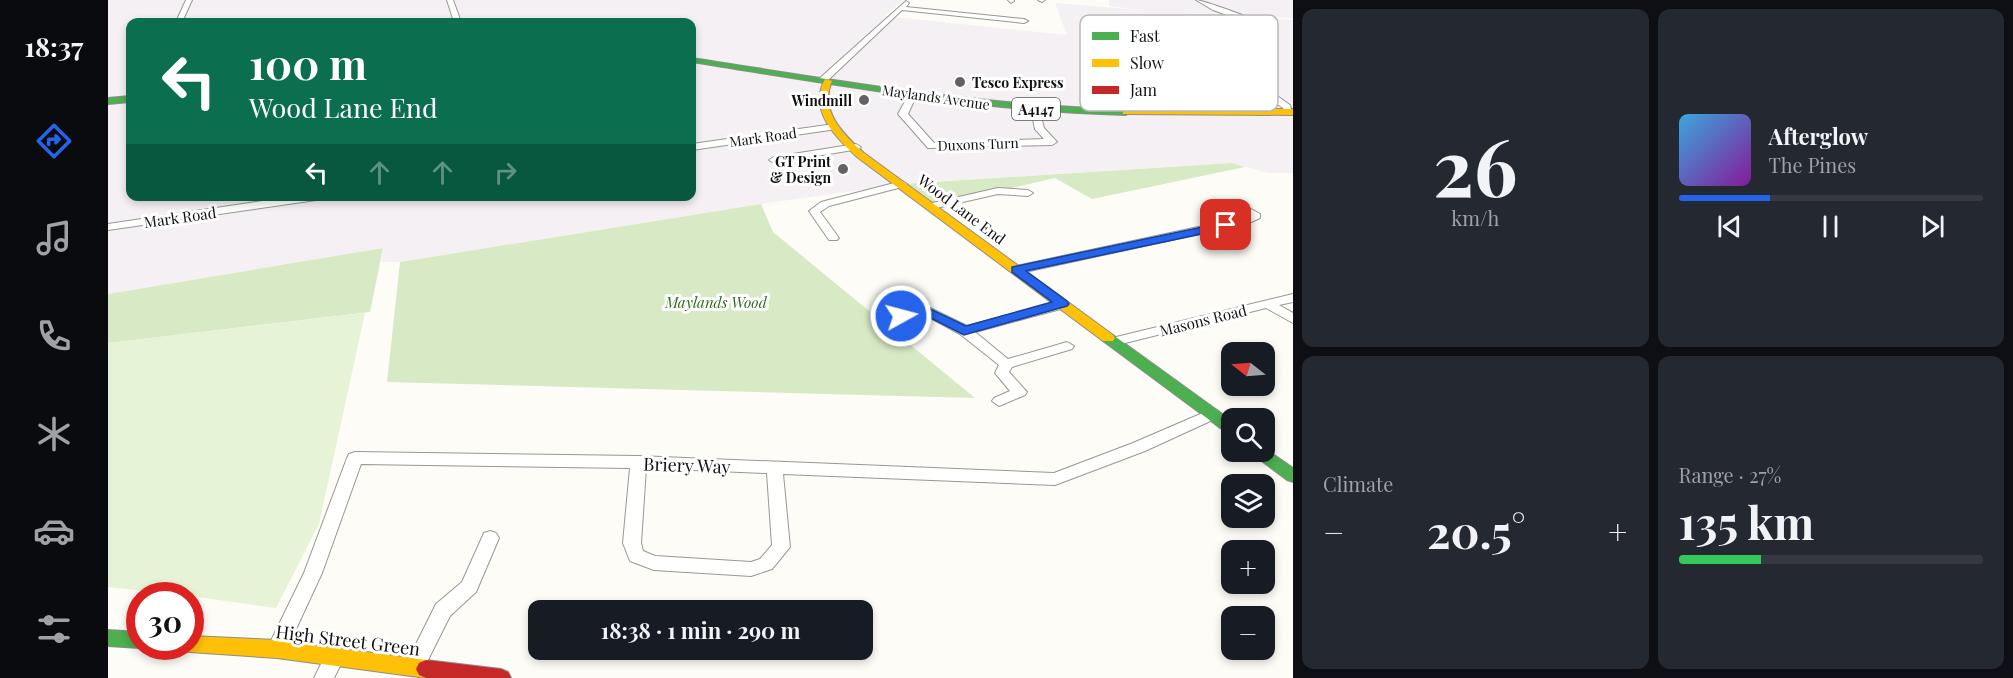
<!DOCTYPE html>
<html lang="en">
<head>
<meta charset="utf-8">
<style>
  body { margin:0; font-family:"Playfair Display",serif; background:#242831; color:#f1f3f6; height:100vh; display:flex; flex-direction:column; font-size:22px; white-space:nowrap }
  * { box-sizing:border-box; margin:0 }
  p { font-size:20px; color:#9ea1a6 }
  .icon { flex:none; width:33px; height:33px; fill:none; stroke:currentColor; stroke-width:2; stroke-linecap:round; stroke-linejoin:round }
  .map { position:relative; flex:1; overflow:hidden }
  .drawer { display:flex; flex-direction:column; gap:9px; padding:9px; background:#0d0f14; width:720px }
  .drawer>* { flex:none }
  .hud { position:absolute; left:18px; top:18px; width:570px; height:183px; border-radius:12px; box-shadow:0 3px 9px #0003; background:#0b6e4f; color:#fff; overflow:hidden }
  .needle { width:39px; rotate:287deg }
  .tools { position:absolute; left:1113px; top:342px; display:grid; gap:12px }
  .tools a { display:grid; place-items:center; width:54px; height:54px; border-radius:12px; background:#171b24; box-shadow:0 3px 9px #0003; font-size:30px }
  .speed { position:absolute; left:18px; top:582px; display:flex; gap:12px; font-size:30px; font-weight:700; text-align:center }
  .speed>* { display:grid; place-content:center; width:78px; height:78px; border-radius:50%; background:#171b24; box-shadow:0 3px 9px #0003; line-height:1 }
  .speed .limit { border:9px solid #d22; background:#fff; color:#111 }
  .pin { position:absolute; display:grid; place-items:center; width:51px; height:51px; color:#fff; margin:-26px; border-radius:12px; box-shadow:0 3px 9px #0006 }
  .me { position:absolute; width:66px; margin:-33px; rotate:83deg; stroke-linejoin:round; filter:drop-shadow(0 0 4px #0008) }
  .turn { display:flex; align-items:center; gap:21px; height:126px; padding:0 24px; font-size:27px }
  .turn .icon { width:78px; height:78px; stroke-width:2.5 }
  .turn b { display:block; font-size:42px; line-height:51px }
  .lanes { display:flex; align-items:center; height:57px; padding:0 24px; background:#0003; justify-content:center; gap:30px; direction:ltr }
  .lanes .off { opacity:.35 }
  .big { font-size:45px; font-weight:700; line-height:1.1 }
  .drawer .widget { flex:1; display:flex; flex-direction:column; justify-content:center; gap:9px; min-width:0; padding:0 21px; border-radius:12px; background:#242831 }
  .drawer .dial { align-items:center; gap:0 }
  .dial b { font-size:78px; line-height:1 }
  .song { display:flex; align-items:center; gap:18px }
  .cover { width:72px; height:72px; border-radius:9px; background:linear-gradient(135deg,hsl(200 70% 55%),hsl(290 70% 35%)) }
  .played { height:6px; border-radius:3px; background:linear-gradient(90deg,#2563eb 30%,#363941 30%) }
  .keys { display:flex; justify-content:space-around; direction:ltr }
  .heat { display:flex; justify-content:space-between; align-items:center; font-size:33px; direction:ltr }
  .charge { height:9px; border-radius:4px; background:linear-gradient(90deg,#34c759 27%,#363941 0) }
  .drawer .tiles { flex:1; display:grid; gap:9px; grid-template-columns:repeat(2,1fr) }
  .trip { position:absolute; left:420px; top:600px; width:345px; height:60px; border-radius:12px; background:#171b24; box-shadow:0 3px 9px #0003; font-weight:700; line-height:60px; text-align:center }
  main { display:flex; flex:1; min-height:0 }
  .tabs { display:flex; flex-direction:column; width:108px; justify-content:space-around; align-items:center; background:#090b0e; color:#9ea1a6 }
  .tabs .icon { width:42px; height:42px }
  .tabs .on { color:#2563eb }
  .tabs b { font-size:27px; color:#f1f3f6 }
  .map>svg:first-child { display:block }
  .industrial { fill:#f5f0f3; fill-rule:evenodd }
  .green { fill:#e7f3d7 }
  .forest { fill:#d8eac5 }
  .lines { fill:none; stroke-linecap:round; stroke-linejoin:round }
  .street-casing { stroke:#979795; stroke-width:2 }
  .fast-casing { stroke:#8e8d8b; stroke-width:2 }
  .slow-casing { stroke:#8e8d8b; stroke-width:2 }
  .jam-casing { stroke:#8e8d8b; stroke-width:2 }
  .street { fill:#fffffe; fill-rule:evenodd }
  .fast { fill:#4caf50; fill-rule:evenodd }
  .slow { fill:#ffc107; fill-rule:evenodd }
  .jam { fill:#c62828; fill-rule:evenodd }
  .route { fill:#2563eb; stroke:#184099; stroke-width:1.5 }
  .poi-dot { fill:#646362; stroke:#fff; stroke-width:2 }
  .labels { text-anchor:middle; dominant-baseline:central; stroke-width:6; stroke-linejoin:round; paint-order:stroke }
  .far-poi-label { font-size:14px; font-weight:bold; fill:#111; stroke:#fff; text-anchor:end }
  .far-street-label { font-size:14px; fill:#111; stroke:#fff }
  .shield { fill:#fff; stroke:#585858; stroke-width:1.5 }
  .shield-label { font-size:14px; font-weight:bold; fill:#111 }
  .street-label { font-size:15px; fill:#111; stroke:#fff }
  .park-label { font-size:15px; font-style:italic; fill:#2f6b1f; stroke:#fff }
  .near-street-label { font-size:18px; fill:#111; stroke:#fff }
  .key { fill:#fff; stroke:#b8b8b8; stroke-width:1.5 }
  .key-label { font-size:16px; fill:#111 }
</style>
</head>
<body>
<main>
<nav class="tabs">
<b>18:37</b>
<svg class="icon on" aria-label="directions" viewBox="0 0 24 24"><path d="M12 3l9 9-9 9-9-9zM9 14v-3h6M13 9l2 2-2 2"/></svg>
<svg class="icon" aria-label="music" viewBox="0 0 24 24"><path d="M9 18V5l10-2v13"/><circle cx="6" cy="18" r="3"/><circle cx="16" cy="16" r="3"/></svg>
<svg class="icon" aria-label="phone" viewBox="0 0 24 24"><path d="M5 4h4l2 5-3 2q2 4 5 5l2-3 5 2v4C11 20 4 13 5 4z"/></svg>
<svg class="icon" aria-label="climate" viewBox="0 0 24 24"><path d="M12 3v18M4 7l16 10M4 17L20 7"/></svg>
<svg class="icon" aria-label="car" viewBox="0 0 24 24"><path d="M5 17H2v-5l4-1 3-4h7l3 4 3 1v5h-3M9 17h6M6 11h13"/><circle cx="7" cy="17" r="2"/><circle cx="17" cy="17" r="2"/></svg>
<svg class="icon" aria-label="filters" viewBox="0 0 24 24"><path d="M4 7h16M4 17h16"/><circle cx="9" cy="7" r="2"/><circle cx="15" cy="17" r="2"/></svg>
</nav>
<div class="map">
<svg width="1185" height="678" viewBox="0 0 1185 678">
  <rect width="100%" height="100%" fill="#fdfcf7"/>
  <path class="industrial" d="M0 0H795L777 16 959 35 947 3 1034 10 1001 6V0H1185V18L1066 12 1185 20V173H1160L1124 163 804 183 653 204 292 262H274L275 248 0 294ZM22 22H584V196H22Z"/>
  <path class="green" d="M257 313 211 524 168 608 82 596 0 587V343Z"/>
  <g class="forest">
    <path d="M1124 163 1137 167 984 199 947 178 824 206 794 184Z"/>
    <path d="M653 204 665 232 867 398 279 382 292 262Z"/>
    <path d="M275 248 262 312 0 343V294Z"/>
  </g>
  <g class="lines">
    <defs>
      <g id="street">
        <path d="M78 0H84L74 22H68Z"/>
        <path d="M339 0H345L353 22H346Z"/>
        <path d="M900 0H906V1L903 3Z"/>
        <path d="M930 0H937L934 2Z"/>
        <path d="M1088 0C1094 0 1144 18 1151 22L1144 24 1105 10Z"/>
        <path d="M798 1 801 3 798 7 916 19 920 21 916 23 794 10 718 82H712V78Z"/>
        <path d="M1070 30H1076L1124 66V70H1118L1070 34Z"/>
        <path d="M1129 72H1135L1182 105 1184 114H1178L1175 108 1129 76Z"/>
        <path d="M805 91 809 94 800 114 826 143 936 139 927 129 923 109 927 106 931 109 936 128 949 142 944 145 820 148 790 114 801 94Z"/>
        <path d="M726 124 731 127 729 129 584 150V144Z"/>
        <path d="M748 144 753 147 751 149 666 163 661 160 666 157Z"/>
        <path d="M794 181 799 184 798 186 721 206 712 212 731 238 729 240H721L701 211 713 202Z"/>
        <path d="M890 188 920 190 925 193 920 196 890 194 824 209 819 206 820 204Z"/>
        <path d="M189 196H220L215 199 0 230V224Z"/>
        <path d="M1136 205 1152 214V218L1141 223 908 274 902 270 908 266 1137 217 1140 216 1131 208Z"/>
        <path d="M1185 294V302L1171 305 1185 313V323L1158 308 1005 346 998 342 1000 339Z"/>
        <path d="M955 300 961 304 960 307 867 332 900 359 959 342 966 346 964 349 904 367 901 372 919 392 917 395 891 406 884 401 886 398 902 391 887 373 891 365 852 334 815 314 793 320 786 316 788 313 816 305 859 326Z"/>
        <path d="M1104 409 1109 410 1111 414 1109 418 1037 451 947 485 675 474 682 547 664 569 643 576 546 570 522 561 515 543 522 468 253 464 214 573 176 655 169 658 162 655 159 649 196 573 239 458 241 454 247 452 530 456 946 473 1025 443ZM538 468 659 473 664 545 652 559 643 562 547 556 535 551 533 543Z"/>
        <path d="M382 531 388 533 391 538 368 592 342 616 314 672 307 675 300 672 297 666 328 604 354 582 376 533Z"/>
        <path d="M226 649 233 652 236 658 226 678H206L219 652Z"/>
      </g>
      <g id="fast">
        <path d="M584 58C728 80 871 106 1018 109L1023 112 1018 115C871 111 728 85 584 62Z"/>
        <path d="M22 96V102L0 104V98Z"/>
        <path d="M1000 334 1005 335 1124 421V434L1119 433 995 341 993 338 995 335Z"/>
        <path d="M1156 448 1185 468V482L1179 480 1147 456 1145 452H1156Z"/>
        <path d="M0 630 32 632V646H37L32 648 0 646Z"/>
      </g>
      <g id="slow">
        <path d="M717 79 724 81C711 111 735 134 756 153L1005 335 1007 338 1005 341H995L749 157C727 137 700 110 717 79Z"/>
        <path d="M1018 109H1185V115L1015 114V110Z"/>
        <path d="M82 636 169 640 318 660 325 663 328 669 325 675 318 678 169 658 82 652 75 650 73 646H82Z"/>
      </g>
      <path id="jam" d="M318 660 393 669 400 672 403 678H318L311 675 308 669 311 663Z"/>
    </defs>
    <use href="#street" class="street-casing"/>
    <use href="#fast" class="fast-casing"/>
    <use href="#slow" class="slow-casing"/>
    <use href="#jam" class="jam-casing"/>
    <use href="#street" class="street"/>
    <use href="#fast" class="fast"/>
    <use href="#slow" class="slow"/>
    <use href="#jam" class="jam"/>
  </g>
  <path class="route" d="M1118 222 1124 225 1122 228 918 271 959 301 961 304 959 306 856 335 815 314 793 320 787 316 789 313 816 306 858 326 944 302 904 272V267Z"/>
  <g class="poi-dot">
    <circle cx="852" cy="82" r="6"/>
    <circle cx="756" cy="100" r="6"/>
    <circle cx="735" cy="169" r="6"/>
  </g>
  <g class="labels">
    <g class="far-poi-label">
      <text x="864" y="82" text-anchor="start">Tesco Express</text>
      <text x="744" y="100">Windmill</text>
      <text x="723" y="161">GT Print<tspan x="723" dy="16">&amp; Design</tspan></text>
    </g>
    <g class="far-street-label">
      <text transform="translate(828 97) rotate(8)">Maylands Avenue</text>
      <text transform="translate(655 137) rotate(-8)">Mark Road</text>
      <text transform="translate(870 144) rotate(-2)">Duxons Turn</text>
    </g>
    <rect class="shield" x="904" y="98" width="48" height="22" rx="4.5"/>
    <g class="shield-label">
      <text x="928" y="109">A4147</text>
    </g>
    <g class="street-label">
      <text transform="translate(854 209) rotate(37)">Wood Lane End</text>
      <text transform="translate(72 217) rotate(-8)">Mark Road</text>
      <text transform="translate(1095 320) rotate(-14)">Masons Road</text>
    </g>
    <g class="park-label">
      <text x="608" y="302">Maylands Wood</text>
    </g>
    <g class="near-street-label">
      <text transform="translate(579 465) rotate(2)">Briery Way</text>
      <text transform="translate(240 640) rotate(7)">High Street Green</text>
    </g>
  </g>
  <rect x="972" y="15" width="198" height="96" rx="9" class="key"/>
  <rect x="984" y="32" width="27" height="8" fill="#4caf50"/>
  <rect x="984" y="59" width="27" height="8" fill="#ffc107"/>
  <rect x="984" y="86" width="27" height="8" fill="#c62828"/>
  <g class="key-label">
    <text x="1022" y="42">Fast</text>
    <text x="1022" y="69">Slow</text>
    <text x="1022" y="96">Jam</text>
  </g>
</svg>
<div class="tools">
<a><svg class="needle" viewBox="-14 -14 28 28"><path d="M0-13l5 13h-10z" fill="#e53935"/><path d="M0 13l5-13h-10z" fill="#9ea1a6"/></svg></a>
<a><svg class="icon" aria-label="search" viewBox="0 0 24 24"><circle cx="10" cy="10" r="6"/><path d="M15 15l6 6"/></svg></a>
<a><svg class="icon" aria-label="layers" viewBox="0 0 24 24"><path d="M12 4l9 5-9 5-9-5zM3 14l9 5 9-5"/></svg></a>
<a>+</a>
<a>−</a>
</div>
<div class="speed"><div class="limit">30</div></div>
<div class="pin" style="left:1118px;top:225px;background:#d93025"><svg class="icon" aria-label="arrive" viewBox="0 0 24 24"><path d="M6 21V4h12l-3 4 3 4H6"/></svg></div>
<svg class="me" style="left:793px;top:316px" viewBox="-20 -20 40 40"><circle r="17" fill="#2563eb" stroke="#fff" stroke-width="3"/><path d="M0-11L8 9 0 5-8 9z" fill="#fff"/></svg>
<div class="trip">18:38 · 1 min · 290 m</div>
<div class="hud">
<div class="turn"><svg class="icon" aria-label="left" viewBox="0 0 24 24"><path d="M17 20v-9H6M10 6l-5 5 5 5"/></svg><div><b>100 m</b>Wood Lane End</div></div>
<div class="lanes"><svg class="icon" aria-label="left" viewBox="0 0 24 24"><path d="M17 20v-9H6M10 6l-5 5 5 5"/></svg><svg class="icon off" aria-label="ahead" viewBox="0 0 24 24"><path d="M12 20V5M6 11l6-6 6 6"/></svg><svg class="icon off" aria-label="ahead" viewBox="0 0 24 24"><path d="M12 20V5M6 11l6-6 6 6"/></svg><svg class="icon off" aria-label="right" viewBox="0 0 24 24"><path d="M7 20v-9h11M14 6l5 5-5 5"/></svg></div>
</div>
</div>
<section class="drawer">
<div class="tiles">
<div class="widget dial"><b>26</b><p>km/h</p></div>
<div class="widget">
<div class="song"><i class="cover"></i><div><b>Afterglow</b><p>The Pines</p></div></div>
<div class="played"></div>
<div class="keys"><svg class="icon" aria-label="previous" viewBox="0 0 24 24"><path d="M18 5L8 12l10 7zM5 5v14"/></svg><svg class="icon" aria-label="pause" viewBox="0 0 24 24"><path d="M8 5v14M16 5v14"/></svg><svg class="icon" aria-label="next" viewBox="0 0 24 24"><path d="M6 5l10 7-10 7zM19 5v14"/></svg></div>
</div>
<div class="widget"><p>Climate</p>
<div class="heat"><a>−</a><b class="big">20.5°</b><a>+</a></div>
</div>
<div class="widget"><p>Range · 27%</p><b class="big">135 km</b><div class="charge"></div></div>
</div>
</section>
</main>
</body>
</html>
